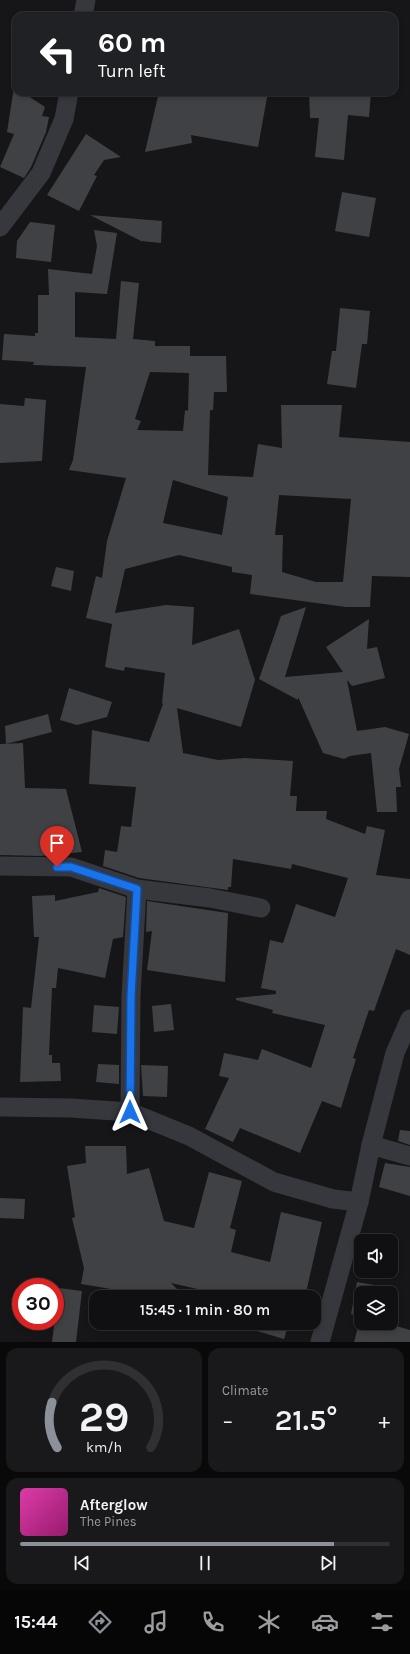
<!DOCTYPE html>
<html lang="en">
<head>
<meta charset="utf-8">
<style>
  body { margin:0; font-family:Karla,sans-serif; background:#19191b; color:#f1f3f6; height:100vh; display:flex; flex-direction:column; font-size:15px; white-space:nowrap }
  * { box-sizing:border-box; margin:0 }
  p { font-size:13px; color:#9c9d9f }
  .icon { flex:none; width:22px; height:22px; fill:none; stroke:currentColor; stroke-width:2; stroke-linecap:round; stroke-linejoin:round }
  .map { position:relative; height:1342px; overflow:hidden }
  .drawer { display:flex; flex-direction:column; gap:6px; padding:6px; background:#09090a; flex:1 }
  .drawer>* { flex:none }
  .guide { position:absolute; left:12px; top:12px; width:386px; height:84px; border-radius:12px; box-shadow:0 2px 6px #0003,0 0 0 1px #303032; background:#202124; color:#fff; overflow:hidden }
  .controls { position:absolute; left:354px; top:1234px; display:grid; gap:8px }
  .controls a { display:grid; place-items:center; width:44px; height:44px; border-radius:8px; background:#101012; box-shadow:0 2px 6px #0003,0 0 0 1px #303032; font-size:20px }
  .speed { position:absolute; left:12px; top:1278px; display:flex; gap:8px; font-size:20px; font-weight:700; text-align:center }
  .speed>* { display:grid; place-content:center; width:52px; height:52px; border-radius:50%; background:#101012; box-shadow:0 2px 6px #0003,0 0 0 1px #303032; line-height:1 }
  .speed .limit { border:6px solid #d22; background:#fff; color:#111 }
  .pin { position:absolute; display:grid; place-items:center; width:34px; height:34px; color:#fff; margin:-41px -17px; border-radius:50% 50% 50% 0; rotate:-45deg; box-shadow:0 0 4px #0007 }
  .pin .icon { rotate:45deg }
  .me { position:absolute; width:44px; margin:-22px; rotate:0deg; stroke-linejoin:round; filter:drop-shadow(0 0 3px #0008) }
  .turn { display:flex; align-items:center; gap:14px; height:84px; padding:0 20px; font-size:18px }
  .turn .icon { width:52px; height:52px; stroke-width:2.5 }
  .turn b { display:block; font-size:28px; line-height:34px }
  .big { font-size:30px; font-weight:600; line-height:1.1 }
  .drawer .tile { flex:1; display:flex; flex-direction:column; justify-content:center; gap:6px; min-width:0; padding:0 14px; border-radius:12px; background:#19191b }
  .drawer .dial { align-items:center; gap:0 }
  .dial svg { height:104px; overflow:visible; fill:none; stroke:#303032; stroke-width:7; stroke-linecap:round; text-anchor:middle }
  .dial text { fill:#f1f3f6; stroke:none }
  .song { display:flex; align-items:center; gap:12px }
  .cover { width:48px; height:48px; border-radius:6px; background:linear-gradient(135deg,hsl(320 70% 55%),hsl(320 70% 35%)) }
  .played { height:4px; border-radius:2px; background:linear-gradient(90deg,#8c9099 85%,#303032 85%) }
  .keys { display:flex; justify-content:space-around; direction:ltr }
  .heat { display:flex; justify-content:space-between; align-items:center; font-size:22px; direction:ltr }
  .drawer .tiles { flex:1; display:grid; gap:6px; grid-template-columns:1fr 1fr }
  .tile:last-child { grid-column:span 2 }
  .trip { position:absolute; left:89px; top:1290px; width:232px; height:40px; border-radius:12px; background:#101012; box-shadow:0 2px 6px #0003,0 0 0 1px #303032; font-weight:600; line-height:40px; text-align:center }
  .tab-bar { display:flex; height:64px; justify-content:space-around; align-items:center; background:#060607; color:#9c9d9f }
  .tab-bar .icon { width:28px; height:28px }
  .tab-bar .current { color:#8c9099 }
  .tab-bar b { font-size:18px; color:#f1f3f6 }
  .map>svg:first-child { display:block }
  .building { fill:#404145; fill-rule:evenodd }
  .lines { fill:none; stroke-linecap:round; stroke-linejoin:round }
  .street { stroke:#37383d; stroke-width:19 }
  .route-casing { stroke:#114b97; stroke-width:10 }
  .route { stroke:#1a73e8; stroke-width:7 }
</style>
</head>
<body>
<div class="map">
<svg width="410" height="1342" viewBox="0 0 410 1342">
  <rect width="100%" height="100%" fill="#161618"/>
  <g class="building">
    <path d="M14 87 16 92H22L45 107 42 116 49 117 46 132 31 167 24 178 0 167 14 134 7 132Z"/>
    <path d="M159 92H268L258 147 191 135 192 143 145 152Z"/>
    <path d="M371 92 369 117 348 115 344 160 315 157 319 118H310L309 93Z"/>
    <path d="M86 134 121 157 104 160 94 175 97 176 79 211 47 195Z"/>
    <path d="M342 192 376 198 369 237 335 231Z"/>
    <path d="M90 215 162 221 161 243 141 241Z"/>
    <path d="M30 222 55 225 51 262 16 258 17 241Z"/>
    <path d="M94 230 117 233 107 294 75 292V337L116 339 121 281 139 283 133 339 155 341V346H190V356H226L227 392H214L213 410H210L208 475 253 477 258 444 282 448 281 405H342L339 437 410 442V577L372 576 370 607H346L250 594 252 575 232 572V567L179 555 125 569 115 613 166 605 194 607 192 645 239 629 255 680 241 727 177 708 183 753 218 760 245 758 293 761 290 796H297L296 811H327L326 819 365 834 367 826 385 830 376 875 410 879V955L396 949 374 1011 369 1010 353 1058 356 1059 341 1108 322 1101 300 1153 240 1128 233 1142 205 1129 229 1078 219 1076 224 1053 258 1060 262 1049 311 1068 325 1025 272 1013 273 1010 236 1000V998L276 994V991L261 988 270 940 283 943 296 904 335 917 348 878 292 864 291 869 233 859 231 887H228V890L139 878 103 866 105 850 117 852 121 826 131 827 136 787 89 784 92 730 149 742 163 704 162 703 165 673 125 667 124 671 105 667 112 624 86 618 96 576 102 578 107 541 126 478 69 470 73 460 86 367 33 365 34 362 2 360 4 334 35 336V333H38V295H49L48 269 92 274 97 246ZM150 372 189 373 188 411 185 410 183 431 137 430 141 421 135 419ZM173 480 228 497 222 535 163 523ZM279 495 351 499 343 582H316L282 572 283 535H275Z"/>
    <path d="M340 308 370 311 367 344H362L356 388 327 384 332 351H336Z"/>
    <path d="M25 398 46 400 42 461 0 463V404L24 406Z"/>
    <path d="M56 567 74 571 71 591 51 586Z"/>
    <path d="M306 607 285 677 343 672 326 647 369 619 367 649 377 647 385 678 352 686 347 680 357 731 385 727 409 734 399 769 401 787H396L397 812H377L371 753 350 756 344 759 323 753 298 697V700L259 679 281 616Z"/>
    <path d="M69 688 112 702 107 717 77 725 60 720Z"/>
    <path d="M48 714 52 732 6 744 5 726Z"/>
    <path d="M23 743 25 788 66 789 82 852 41 856 0 855V744Z"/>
    <path d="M99 888 126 897 123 937 113 939 105 978 58 968 56 988H52L49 1055H52V1063H60L61 1081 20 1082 23 1007 31 1008 39 937H34L32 896 55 895V901L98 892Z"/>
    <path d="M147 901 228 913 225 982 147 970 152 931 146 932Z"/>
    <path d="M171 1004 174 1030 154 1032 152 1006Z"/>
    <path d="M94 1005 119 1007 117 1034 92 1032Z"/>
    <path d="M98 1064 119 1065V1084L96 1082Z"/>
    <path d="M141 1065 168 1066 167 1097 143 1096Z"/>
    <path d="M400 1130 410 1131V1145L398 1141Z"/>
    <path d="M85 1146H126L127 1174 149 1168 164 1221 194 1228 209 1172 242 1181 230 1228 236 1230 231 1252 270 1262 281 1212 322 1222 305 1297H233L171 1283 185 1297H140L141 1294 81 1284 84 1268 72 1218 75 1217 67 1166 86 1163Z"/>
    <path d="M385 1163 410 1167V1196L379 1187Z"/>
    <path d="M0 1198 25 1199 24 1219 0 1218Z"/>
    <path d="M357 1282 386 1287 385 1293H361V1323H386L410 1330V1342H354L361 1316 351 1314Z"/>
    <path d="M59 1288 82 1291 76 1342H52Z"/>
    <path d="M259 1323H289L284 1339 257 1331Z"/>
  </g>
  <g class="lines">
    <g class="street">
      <path d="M83 16 86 0"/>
      <path d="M0 227 41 173 64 119 69 92"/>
      <path d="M0 866 71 867 137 889 210 898 261 908"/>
      <path d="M0 1107 71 1108 130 1112 189 1136 274 1182 333 1199 359 1202"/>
      <path d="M130 1112 131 996 137 889"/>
      <path d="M371 1145 410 1156"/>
      <path d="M320 1342 359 1202 371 1145 395 1053 410 1019"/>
    </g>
  </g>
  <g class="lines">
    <defs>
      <path id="route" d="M57 867H71L137 889 131 996 130 1112"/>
    </defs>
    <use href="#route" class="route-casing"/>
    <use href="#route" class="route"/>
  </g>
</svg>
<div class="controls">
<a><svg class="icon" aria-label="sound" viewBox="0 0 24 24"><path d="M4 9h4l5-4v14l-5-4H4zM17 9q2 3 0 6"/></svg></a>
<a><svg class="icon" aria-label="layers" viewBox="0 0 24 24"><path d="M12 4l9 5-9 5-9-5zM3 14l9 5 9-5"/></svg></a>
</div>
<div class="speed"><div class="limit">30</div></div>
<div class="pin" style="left:57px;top:867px;background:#d93025"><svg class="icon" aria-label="arrive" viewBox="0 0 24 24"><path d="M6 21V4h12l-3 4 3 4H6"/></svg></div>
<svg class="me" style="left:130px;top:1112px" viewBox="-20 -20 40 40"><path d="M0-17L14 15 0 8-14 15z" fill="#1a73e8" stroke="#fff" stroke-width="4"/></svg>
<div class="trip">15:45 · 1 min · 80 m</div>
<div class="guide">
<div class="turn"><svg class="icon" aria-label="left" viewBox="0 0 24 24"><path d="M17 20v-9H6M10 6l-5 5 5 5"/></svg><div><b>60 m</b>Turn left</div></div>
</div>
</div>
<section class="drawer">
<div class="tiles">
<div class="tile dial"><svg viewBox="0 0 100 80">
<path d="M14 69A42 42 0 1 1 86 69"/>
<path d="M14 69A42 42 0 0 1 10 34" stroke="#8c9099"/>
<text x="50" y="56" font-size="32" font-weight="700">29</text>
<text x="50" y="72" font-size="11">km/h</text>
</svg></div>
<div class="tile"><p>Climate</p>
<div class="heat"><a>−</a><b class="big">21.5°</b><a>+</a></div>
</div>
<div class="tile">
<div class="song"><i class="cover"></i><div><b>Afterglow</b><p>The Pines</p></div></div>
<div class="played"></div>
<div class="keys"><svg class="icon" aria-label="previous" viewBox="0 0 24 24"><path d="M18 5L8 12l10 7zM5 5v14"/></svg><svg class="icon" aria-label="pause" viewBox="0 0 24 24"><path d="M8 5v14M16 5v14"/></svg><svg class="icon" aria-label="next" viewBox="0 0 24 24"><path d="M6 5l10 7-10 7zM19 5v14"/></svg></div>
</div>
</div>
</section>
<nav class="tab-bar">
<b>15:44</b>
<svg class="icon current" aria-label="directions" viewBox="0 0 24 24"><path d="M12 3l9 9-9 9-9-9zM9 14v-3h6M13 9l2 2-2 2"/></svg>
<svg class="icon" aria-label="music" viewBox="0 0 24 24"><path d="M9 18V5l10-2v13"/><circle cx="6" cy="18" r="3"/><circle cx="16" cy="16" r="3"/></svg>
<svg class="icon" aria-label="phone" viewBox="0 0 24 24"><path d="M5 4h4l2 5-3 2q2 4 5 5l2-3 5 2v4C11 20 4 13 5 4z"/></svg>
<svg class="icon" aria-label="climate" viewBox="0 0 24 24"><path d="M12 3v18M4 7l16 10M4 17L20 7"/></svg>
<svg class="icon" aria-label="car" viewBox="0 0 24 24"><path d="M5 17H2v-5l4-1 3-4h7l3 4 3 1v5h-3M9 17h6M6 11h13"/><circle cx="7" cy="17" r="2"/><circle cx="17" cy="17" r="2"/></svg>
<svg class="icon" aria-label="filters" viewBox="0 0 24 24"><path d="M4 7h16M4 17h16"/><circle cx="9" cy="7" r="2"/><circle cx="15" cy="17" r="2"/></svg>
</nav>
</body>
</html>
